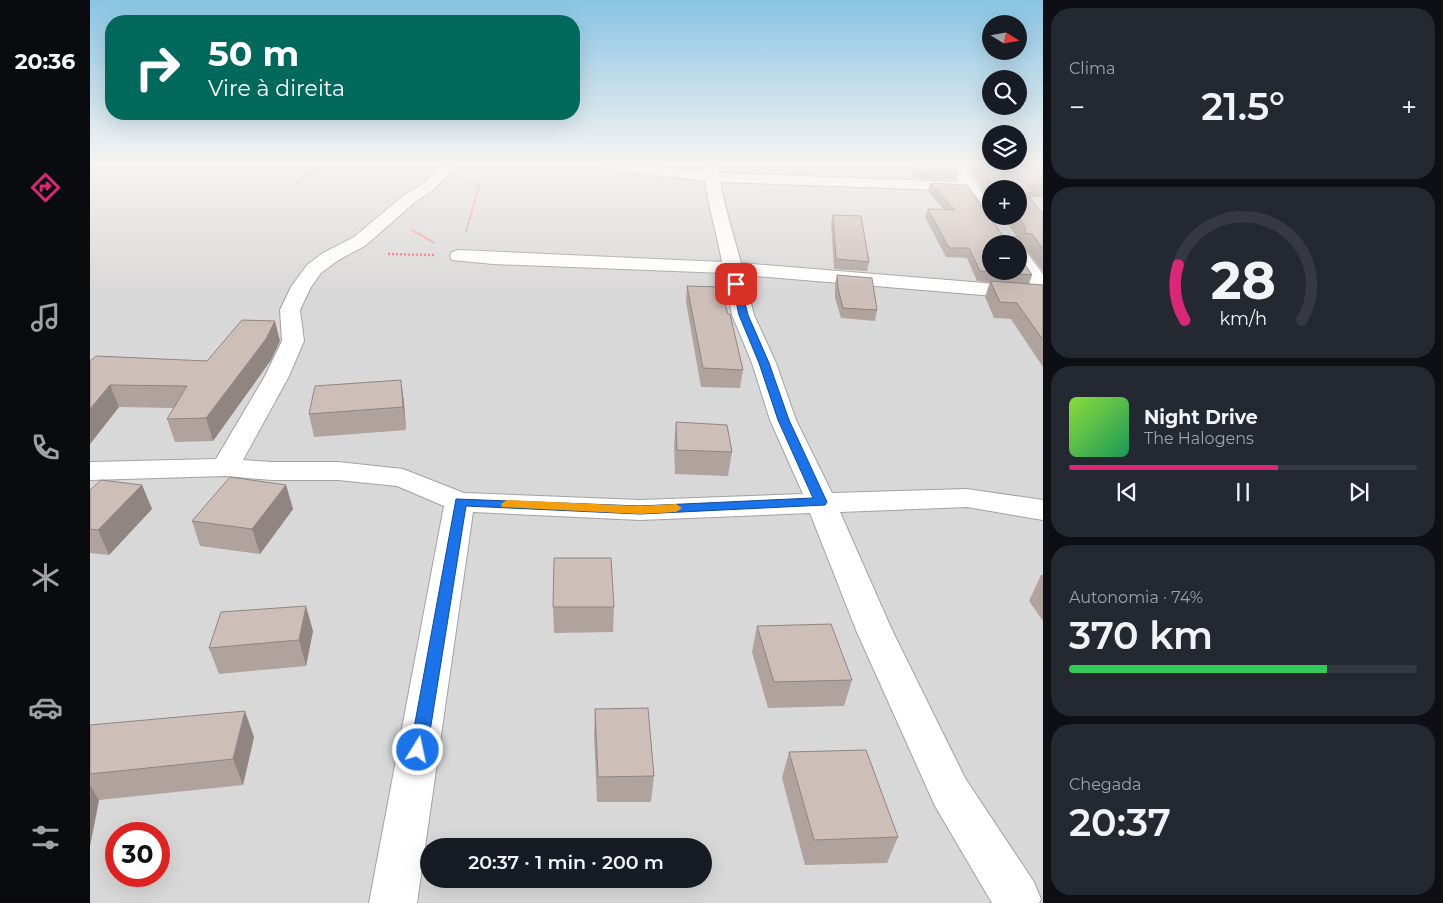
<!DOCTYPE html>
<html lang="pt">
<head>
<meta charset="utf-8">
<style>
  body { margin:0; font-family:Montserrat,sans-serif; background:#242831; color:#f1f3f6; height:100vh; display:flex; flex-direction:column; font-size:19px; white-space:nowrap }
  * { box-sizing:border-box; margin:0 }
  p { font-size:16px; color:#9ea1a6 }
  .icon { flex:none; width:28px; height:28px; fill:none; stroke:currentColor; stroke-width:2; stroke-linecap:round; stroke-linejoin:round }
  .map { position:relative; flex:1; overflow:hidden }
  .side { display:flex; flex-direction:column; gap:8px; padding:8px; background:#0d0f14; width:400px }
  .side>* { flex:none }
  .top-card { position:absolute; left:15px; top:15px; width:475px; height:105px; border-radius:20px; box-shadow:0 5px 20px #0002; background:#00695c; color:#fff; overflow:hidden }
  .needle { width:32px; rotate:101deg }
  .tools { position:absolute; left:892px; top:15px; display:grid; gap:10px }
  .tools a { display:grid; place-items:center; width:45px; height:45px; border-radius:50%; background:#171b24; box-shadow:0 5px 20px #0002; font-size:25px }
  .speed { position:absolute; left:15px; top:822px; display:flex; gap:10px; font-size:25px; font-weight:700; text-align:center }
  .speed>* { display:grid; place-content:center; width:65px; height:65px; border-radius:50%; background:#171b24; box-shadow:0 5px 20px #0002; line-height:1 }
  .speed .limit { border:8px solid #d22; background:#fff; color:#111 }
  .pin { position:absolute; display:grid; place-items:center; width:42px; height:42px; color:#fff; margin:-21px; border-radius:10px; box-shadow:0 2px 8px #0006 }
  .me { position:absolute; width:55px; margin:-28px; rotate:10deg; stroke-linejoin:round; filter:drop-shadow(0 0 4px #0008) }
  .turn { display:flex; align-items:center; gap:18px; height:105px; padding:0 20px; font-size:22px }
  .turn .icon { width:65px; height:65px; stroke-width:2.5 }
  .turn b { display:block; font-size:35px; line-height:42px }
  .big { font-size:38px; font-weight:600; line-height:1.1 }
  .side .widget { flex:1; display:flex; flex-direction:column; justify-content:center; gap:8px; min-width:0; padding:0 18px; border-radius:20px; background:#242831 }
  .side .dial { align-items:center; gap:0 }
  .dial svg { height:130px; overflow:visible; fill:none; stroke:#363941; stroke-width:7; stroke-linecap:round; text-anchor:middle }
  .dial text { fill:#f1f3f6; stroke:none }
  .song { display:flex; align-items:center; gap:15px }
  .cover { width:60px; height:60px; border-radius:8px; background:linear-gradient(135deg,hsl(90 70% 55%),hsl(150 70% 35%)) }
  .played { height:5px; border-radius:2px; background:linear-gradient(90deg,#db2777 60%,#363941 60%) }
  .keys { display:flex; justify-content:space-around; direction:ltr }
  .heat { display:flex; justify-content:space-between; align-items:center; font-size:28px; direction:ltr }
  .charge { height:8px; border-radius:4px; background:linear-gradient(90deg,#34c759 74%,#363941 0) }
  .trip { position:absolute; left:330px; top:838px; width:292px; height:50px; border-radius:25px; background:#171b24; box-shadow:0 5px 20px #0002; font-weight:600; line-height:50px; text-align:center }
  main { display:flex; flex:1; min-height:0 }
  .menu { display:flex; flex-direction:column; width:90px; justify-content:space-around; align-items:center; background:#090b0e; color:#9ea1a6 }
  .menu .icon { width:35px; height:35px }
  .menu .selected { color:#db2777 }
  .menu b { font-size:22px; color:#f1f3f6 }
  .map>svg:first-child { display:block }
  .residential { fill:#d9d8d8; fill-rule:evenodd }
  .lines { fill:none; stroke-linecap:round; stroke-linejoin:round }
  .street-casing { stroke:#a2a2a2; stroke-width:2 }
  .path-far1 { stroke:#ff5f69; stroke-width:2; stroke-dasharray:1 1; stroke-linecap:butt }
  .path { stroke:#ff5f69; stroke-width:2.5; stroke-dasharray:2 2; stroke-linecap:butt }
  .street { fill:#fff; fill-rule:evenodd }
  .wall { fill:#b0a39e }
  .shaded-wall { fill:#908581 }
  .building { fill:#cdbeb8; stroke:#908581; fill-rule:evenodd }
  .route { fill:#1a73e8; stroke:#114b97 }
  .slow { fill:#f59e0b }
</style>
</head>
<body>
<main>
<nav class="menu">
<b>20:36</b>
<svg class="icon selected" aria-label="directions" viewBox="0 0 24 24"><path d="M12 3l9 9-9 9-9-9zM9 14v-3h6M13 9l2 2-2 2"/></svg>
<svg class="icon" aria-label="music" viewBox="0 0 24 24"><path d="M9 18V5l10-2v13"/><circle cx="6" cy="18" r="3"/><circle cx="16" cy="16" r="3"/></svg>
<svg class="icon" aria-label="phone" viewBox="0 0 24 24"><path d="M5 4h4l2 5-3 2q2 4 5 5l2-3 5 2v4C11 20 4 13 5 4z"/></svg>
<svg class="icon" aria-label="climate" viewBox="0 0 24 24"><path d="M12 3v18M4 7l16 10M4 17L20 7"/></svg>
<svg class="icon" aria-label="car" viewBox="0 0 24 24"><path d="M5 17H2v-5l4-1 3-4h7l3 4 3 1v5h-3M9 17h6M6 11h13"/><circle cx="7" cy="17" r="2"/><circle cx="17" cy="17" r="2"/></svg>
<svg class="icon" aria-label="filters" viewBox="0 0 24 24"><path d="M4 7h16M4 17h16"/><circle cx="9" cy="7" r="2"/><circle cx="15" cy="17" r="2"/></svg>
</nav>
<div class="map">
<svg width="953" height="903" viewBox="0 0 953 903">
  <rect width="100%" height="100%" fill="#eee6df"/>
  <path class="residential" d="M0 164H953V903H0ZM901 189H929V216H901ZM901 244H929V271H901ZM26 834H69V876H26ZM339 846H614V879H339Z"/>
  <g class="lines">
    <defs>
      <g id="street">
        <path d="M0 164H9L0 169Z"/>
        <path d="M353 164H369L343 190 325 202 276 245 247 261 231 273 221 287 210 310 214 341 199 376 153 460 182 462H248L313 469 374 493 550 500 713 494 680 420 662 363 642 315 634 273 403 264 362 260 360 256 362 252 369 250 632 262C627 235 619 208 615 181L509 168 502 164H549L614 172 613 164H627L629 173 870 182 858 164H872L901 205V216H909L907 220H895L876 191 630 182C635 209 644 236 651 263L942 287 929 267V249L935 250 953 274V300L654 275 664 315 686 363 706 420 742 493 877 489 953 500V520L877 507 750 512 802 630 875 778 944 882 951 899 949 903H902L845 806 766 630 720 513 550 520 383 512 327 903H279L354 506 307 486 248 480H182L135 476 0 480V462L126 459 175 376 192 341 190 310 201 287 217 265 233 253 264 237 313 196 333 184Z"/>
      </g>
    </defs>
    <use href="#street" class="street-casing"/>
    <g class="path-far1">
      <path d="M205 184 234 164"/>
      <path d="M322 230 345 243"/>
      <path d="M376 232 389 185 380 182"/>
    </g>
    <path class="path" d="M298 254 344 255"/>
    <use href="#street" class="street"/>
  </g>
  <g class="wall">
    <path d="M877 164H953V197H942L941 201 953 213V271L936 249 930 247V257L942 275 939 284 953 285V367L921 319 904 318 895 297 900 282 887 281 877 258 856 257 835 217 838 209 854 210 838 191 840 183 913 236 927 237 912 216H929V189H901V202Z"/>
    <path d="M824 166 869 172 866 180 827 178 822 173Z"/>
    <path d="M743 215 779 262 777 271 744 269 741 223Z"/>
    <path d="M747 275 787 310 785 321 751 318 745 298V284Z"/>
    <path d="M597 286 653 370 650 388 611 387 596 302Z"/>
    <path d="M190 341 181 360 123 441 85 442 77 419 84 408 29 407 0 444V361H117Z"/>
    <path d="M311 380 314 403 316 430 224 437 219 414Z"/>
    <path d="M586 422 642 452 638 476 585 474 584 445Z"/>
    <path d="M52 485 62 509 19 555 0 553V490Z"/>
    <path d="M196 485 203 509 170 554 110 546 102 521Z"/>
    <path d="M951 575H953V621L939 601Z"/>
    <path d="M463 607H524L523 632 464 633Z"/>
    <path d="M667 626 762 680 754 706 678 708 662 652Z"/>
    <path d="M223 631 216 666 129 674 119 648Z"/>
    <path d="M505 709 564 776 561 802H507L504 735Z"/>
    <path d="M0 725 164 737 153 785 9 800 0 846Z"/>
    <path d="M699 752 808 837 797 863 715 865 692 778Z"/>
  </g>
  <g class="shaded-wall">
    <path d="M185 321 190 341 181 360 123 441 116 418Z"/>
    <path d="M311 380 314 403 316 430 313 407Z"/>
    <path d="M20 385 29 407 0 444V409Z"/>
    <path d="M52 485 62 509 19 555 8 530Z"/>
    <path d="M196 485 203 509 170 554 162 529Z"/>
    <path d="M216 606 223 631 216 666 209 640Z"/>
    <path d="M155 711 164 737 153 785 143 759Z"/>
    <path d="M0 785 9 800 0 846Z"/>
  </g>
  <g class="building">
    <path d="M889 164H953V184H937L944 193 933 192 953 213V249L942 234 935 233 936 228 927 216H929V189H905Z"/>
    <path d="M824 166H865L869 172 829 171Z"/>
    <path d="M840 183 877 185 913 236 930 237V257L942 275 890 271 879 248H859L838 209 865 210ZM901 244H929V271H901Z"/>
    <path d="M743 215 771 216 779 262 746 259Z"/>
    <path d="M747 275 782 278 787 310 753 308 748 288Z"/>
    <path d="M900 281 953 285V340L927 303 910 302Z"/>
    <path d="M597 286 630 287 638 314H640L653 370 613 368Z"/>
    <path d="M152 320 185 321 176 339 116 418 77 419 97 386 20 385 0 409V361L6 356 117 361Z"/>
    <path d="M311 380 313 407 219 414 225 386Z"/>
    <path d="M586 422 637 425 642 452 587 450Z"/>
    <path d="M140 477 196 485 162 529 102 521Z"/>
    <path d="M11 480 52 485 8 530 0 529V490Z"/>
    <path d="M464 558H521L524 607H463Z"/>
    <path d="M216 606 209 640 119 648 131 612Z"/>
    <path d="M741 624 762 680 684 682 667 626Z"/>
    <path d="M558 708 564 776 508 777 505 709Z"/>
    <path d="M155 711 143 759 0 774V725Z"/>
    <path d="M776 750 808 837 724 840 699 752Z"/>
  </g>
  <linearGradient id="sky" x2="0" y2="1"><stop stop-color="#89c4e4"/><stop offset="0.56" stop-color="#f7f4f1"/><stop offset="1" stop-color="#f7f4f1" stop-opacity="0"/></linearGradient>
  <rect width="953" height="291" fill="url(#sky)"/>
  <path class="route" d="M646 281 650 284 658 315 679 363 699 420 737 502 735 505 550 514 376 506 337 750 335 755 328 758 322 755 320 750 366 499 550 506 723 498 688 420 669 363 649 315 642 284Z"/>
  <path class="slow" d="M417 500 550 506 586 504 592 508 586 512 550 514 412 507 411 504Z"/>
</svg>
<div class="tools">
<a><svg class="needle" viewBox="-14 -14 28 28"><path d="M0-13l5 13h-10z" fill="#e53935"/><path d="M0 13l5-13h-10z" fill="#9ea1a6"/></svg></a>
<a><svg class="icon" aria-label="search" viewBox="0 0 24 24"><circle cx="10" cy="10" r="6"/><path d="M15 15l6 6"/></svg></a>
<a><svg class="icon" aria-label="layers" viewBox="0 0 24 24"><path d="M12 4l9 5-9 5-9-5zM3 14l9 5 9-5"/></svg></a>
<a>+</a>
<a>−</a>
</div>
<div class="speed"><div class="limit">30</div></div>
<div class="pin" style="left:646px;top:284px;background:#d93025"><svg class="icon" aria-label="arrive" viewBox="0 0 24 24"><path d="M6 21V4h12l-3 4 3 4H6"/></svg></div>
<svg class="me" style="left:328px;top:750px" viewBox="-20 -20 40 40"><circle r="17" fill="#1a73e8" stroke="#fff" stroke-width="3"/><path d="M0-11L8 9 0 5-8 9z" fill="#fff"/></svg>
<div class="trip">20:37 · 1 min · 200 m</div>
<div class="top-card">
<div class="turn"><svg class="icon" aria-label="right" viewBox="0 0 24 24"><path d="M7 20v-9h11M14 6l5 5-5 5"/></svg><div><b>50 m</b>Vire à direita</div></div>
</div>
</div>
<section class="side">
<div class="widget"><p>Clima</p>
<div class="heat"><a>−</a><b class="big">21.5°</b><a>+</a></div>
</div>
<div class="widget dial"><svg viewBox="0 0 100 80">
<path d="M14 69A42 42 0 1 1 86 69"/>
<path d="M14 69A42 42 0 0 1 10 35" stroke="#db2777"/>
<text x="50" y="56" font-size="32" font-weight="700">28</text>
<text x="50" y="72" font-size="11">km/h</text>
</svg></div>
<div class="widget">
<div class="song"><i class="cover"></i><div><b>Night Drive</b><p>The Halogens</p></div></div>
<div class="played"></div>
<div class="keys"><svg class="icon" aria-label="previous" viewBox="0 0 24 24"><path d="M18 5L8 12l10 7zM5 5v14"/></svg><svg class="icon" aria-label="pause" viewBox="0 0 24 24"><path d="M8 5v14M16 5v14"/></svg><svg class="icon" aria-label="next" viewBox="0 0 24 24"><path d="M6 5l10 7-10 7zM19 5v14"/></svg></div>
</div>
<div class="widget"><p>Autonomia · 74%</p><b class="big">370 km</b><div class="charge"></div></div>
<div class="widget"><p>Chegada</p><b class="big">20:37</b></div>
</section>
</main>
</body>
</html>
